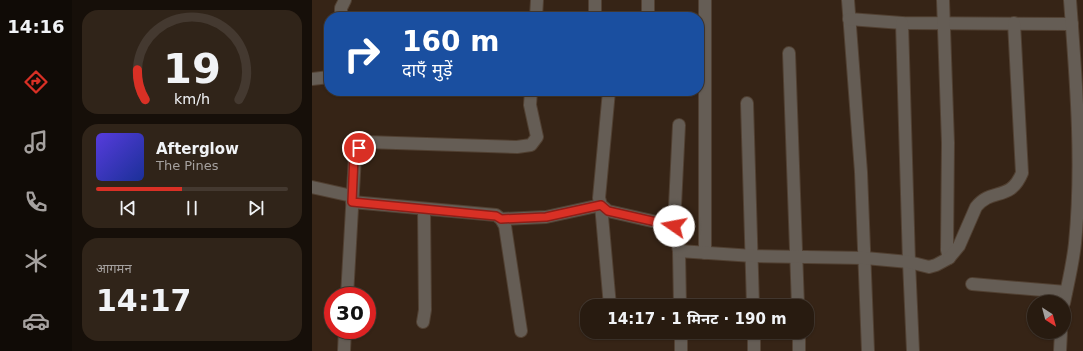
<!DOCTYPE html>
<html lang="hi">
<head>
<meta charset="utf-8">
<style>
  body { margin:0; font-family:"DejaVu Sans","Noto Sans Devanagari",sans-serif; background:#302419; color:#f1f3f6; height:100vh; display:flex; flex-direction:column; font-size:15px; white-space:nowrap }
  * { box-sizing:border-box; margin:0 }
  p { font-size:13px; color:#a5a19f }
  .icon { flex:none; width:22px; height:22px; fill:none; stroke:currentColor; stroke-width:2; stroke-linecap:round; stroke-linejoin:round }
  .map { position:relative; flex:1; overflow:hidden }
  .drawer { display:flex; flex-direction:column; gap:10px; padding:10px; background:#160f09; width:240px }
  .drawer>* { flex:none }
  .banner { position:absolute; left:12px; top:12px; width:380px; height:84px; border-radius:16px; box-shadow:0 1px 3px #0004,0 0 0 1px #443930; background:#1a4fa0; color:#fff; overflow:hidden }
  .needle { width:26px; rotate:144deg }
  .buttons { position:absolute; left:715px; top:295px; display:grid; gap:8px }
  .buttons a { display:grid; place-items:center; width:44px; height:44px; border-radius:50%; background:#281b10; box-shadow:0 1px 3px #0004,0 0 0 1px #443930; font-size:20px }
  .speed { position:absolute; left:12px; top:287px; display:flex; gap:8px; font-size:20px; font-weight:700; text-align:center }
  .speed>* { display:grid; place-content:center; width:52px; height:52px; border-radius:50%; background:#281b10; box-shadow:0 1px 3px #0004,0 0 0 1px #443930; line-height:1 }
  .speed .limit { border:6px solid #d22; background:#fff; color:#111 }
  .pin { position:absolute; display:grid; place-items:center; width:34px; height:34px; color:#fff; margin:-17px; border:2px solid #fff; border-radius:50%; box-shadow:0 1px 4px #0007 }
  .me { position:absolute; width:44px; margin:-22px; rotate:282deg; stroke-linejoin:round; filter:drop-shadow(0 0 3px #0008) }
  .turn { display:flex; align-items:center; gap:14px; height:84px; padding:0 12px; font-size:18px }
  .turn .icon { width:52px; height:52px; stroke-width:2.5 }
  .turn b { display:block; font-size:28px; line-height:34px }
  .big { font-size:30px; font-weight:700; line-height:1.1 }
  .drawer .widget { flex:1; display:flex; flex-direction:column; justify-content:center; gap:6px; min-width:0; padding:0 14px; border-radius:16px; background:#302419 }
  .drawer .dial { align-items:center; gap:0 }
  .dial svg { height:104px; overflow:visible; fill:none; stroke:#443930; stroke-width:7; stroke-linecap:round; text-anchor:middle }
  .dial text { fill:#f1f3f6; stroke:none }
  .song { display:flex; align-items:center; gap:12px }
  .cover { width:48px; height:48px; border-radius:6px; background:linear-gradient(135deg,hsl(250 70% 55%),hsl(230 70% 35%)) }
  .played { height:4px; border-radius:2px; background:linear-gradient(90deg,#d93025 45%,#443930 45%) }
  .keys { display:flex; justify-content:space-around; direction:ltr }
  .trip { position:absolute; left:268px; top:299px; width:234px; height:40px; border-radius:16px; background:#281b10; box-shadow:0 1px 3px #0004,0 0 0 1px #443930; font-weight:700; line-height:40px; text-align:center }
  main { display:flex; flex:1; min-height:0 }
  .dock { display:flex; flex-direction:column; width:72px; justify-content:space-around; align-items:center; background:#100b06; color:#a5a19f }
  .dock .icon { width:28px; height:28px }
  .dock .selected { color:#d93025 }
  .dock b { font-size:18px; color:#f1f3f6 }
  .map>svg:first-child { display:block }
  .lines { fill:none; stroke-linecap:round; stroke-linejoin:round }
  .minor-casing { stroke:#514032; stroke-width:14 }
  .minor { stroke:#655d55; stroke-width:12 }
  .route-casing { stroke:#8d1f18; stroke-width:10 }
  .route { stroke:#d93025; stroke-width:7 }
</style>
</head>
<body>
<main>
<nav class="dock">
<b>14:16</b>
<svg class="icon selected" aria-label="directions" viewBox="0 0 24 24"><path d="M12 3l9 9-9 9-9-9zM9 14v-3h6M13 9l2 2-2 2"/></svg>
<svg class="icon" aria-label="music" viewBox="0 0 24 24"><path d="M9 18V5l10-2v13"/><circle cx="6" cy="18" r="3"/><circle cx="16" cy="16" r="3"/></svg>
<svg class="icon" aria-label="phone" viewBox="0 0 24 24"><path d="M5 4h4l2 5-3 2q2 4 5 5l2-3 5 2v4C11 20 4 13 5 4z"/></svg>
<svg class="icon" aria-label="climate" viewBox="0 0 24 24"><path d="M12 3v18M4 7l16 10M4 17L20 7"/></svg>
<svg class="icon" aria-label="car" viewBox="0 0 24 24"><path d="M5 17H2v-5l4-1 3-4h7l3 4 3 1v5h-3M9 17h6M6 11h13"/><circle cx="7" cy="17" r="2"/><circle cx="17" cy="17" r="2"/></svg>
</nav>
<section class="drawer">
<div class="widget dial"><svg viewBox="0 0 100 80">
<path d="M14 69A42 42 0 1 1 86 69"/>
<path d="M14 69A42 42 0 0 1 8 46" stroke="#d93025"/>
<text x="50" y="56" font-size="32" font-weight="700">19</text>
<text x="50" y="72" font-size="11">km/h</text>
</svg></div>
<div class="widget">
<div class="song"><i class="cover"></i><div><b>Afterglow</b><p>The Pines</p></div></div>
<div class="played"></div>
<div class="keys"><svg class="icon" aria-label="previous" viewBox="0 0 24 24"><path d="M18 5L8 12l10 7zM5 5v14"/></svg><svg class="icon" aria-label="pause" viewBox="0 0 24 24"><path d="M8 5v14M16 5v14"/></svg><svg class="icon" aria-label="next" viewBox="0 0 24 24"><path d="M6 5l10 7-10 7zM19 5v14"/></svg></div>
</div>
<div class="widget"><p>आगमन</p><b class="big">14:17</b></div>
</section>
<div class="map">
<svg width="771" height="351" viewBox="0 0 771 351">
  <rect width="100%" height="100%" fill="#362416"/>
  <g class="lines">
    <defs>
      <g id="minor">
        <path d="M336 0V17"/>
        <path d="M393 0V253"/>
        <path d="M536 0 549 172 556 351"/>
        <path d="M29 17V8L33 0"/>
        <path d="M224 17 225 0"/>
        <path d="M283 17V0"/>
        <path d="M537 19 590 23 760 24"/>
        <path d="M590 23 597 262 601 351"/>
        <path d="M477 53 486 306"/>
        <path d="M0 79 17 77"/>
        <path d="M297 91 287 198 289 205 296 211 362 226"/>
        <path d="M435 103 441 306"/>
        <path d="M367 125 362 226 367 251 368 306"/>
        <path d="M0 187 40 196"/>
        <path d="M40 202 184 215 189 219 193 226 209 331"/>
        <path d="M189 219 234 217 289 205 298 306"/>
        <path d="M367 251 441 256 553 258 597 262 617 267 624 265 637 258 635 250 636 143 631 0"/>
        <path d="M637 258 647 246 664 207C680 187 698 202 710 173L702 23"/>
        <path d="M660 284 754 292"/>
        <path d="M35 296 43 156 54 142 205 147 219 145 225 137 218 105 219 91"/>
        <path d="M752 303C756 283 761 263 763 243 771 163 764 80 758 0"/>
        <path d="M111 322 113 310 112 209"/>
        <path d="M369 332V351"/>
        <path d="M442 332V351"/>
        <path d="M487 332V351"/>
        <path d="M32 351 33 330"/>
        <path d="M748 351 749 332"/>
      </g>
    </defs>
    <use href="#minor" class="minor-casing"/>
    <use href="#minor" class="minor"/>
  </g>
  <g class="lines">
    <defs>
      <path id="route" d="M47 148 42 156 40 202 184 216 189 219 234 217 289 205 296 211 362 226"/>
    </defs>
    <use href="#route" class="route-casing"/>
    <use href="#route" class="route"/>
  </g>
</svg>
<div class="buttons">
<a><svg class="needle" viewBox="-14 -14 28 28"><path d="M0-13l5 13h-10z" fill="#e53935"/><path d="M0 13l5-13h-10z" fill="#a5a19f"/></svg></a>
</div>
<div class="speed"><div class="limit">30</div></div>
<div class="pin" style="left:47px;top:148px;background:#d93025"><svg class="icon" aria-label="arrive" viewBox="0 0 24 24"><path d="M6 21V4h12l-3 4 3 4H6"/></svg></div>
<svg class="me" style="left:362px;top:226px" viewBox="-20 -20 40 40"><circle r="19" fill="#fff"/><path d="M0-13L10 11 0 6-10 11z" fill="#d93025"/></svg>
<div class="trip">14:17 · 1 मिनट · 190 m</div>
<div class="banner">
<div class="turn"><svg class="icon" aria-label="right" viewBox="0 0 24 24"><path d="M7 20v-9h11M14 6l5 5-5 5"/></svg><div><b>160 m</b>दाएँ मुड़ें</div></div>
</div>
</div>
</main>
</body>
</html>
